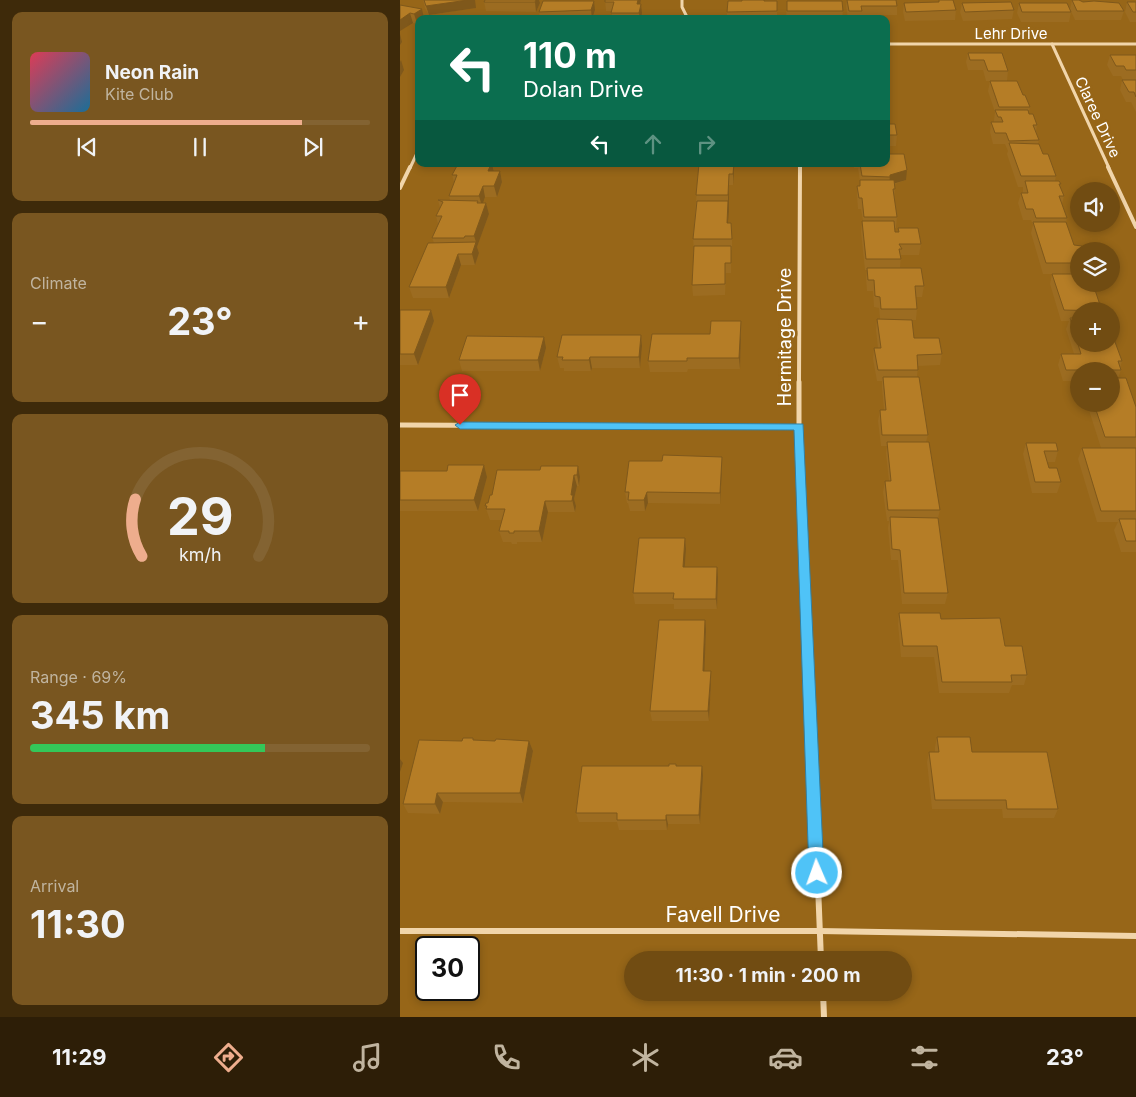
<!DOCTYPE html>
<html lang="en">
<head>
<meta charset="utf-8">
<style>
  body { margin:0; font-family:Inter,sans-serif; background:#795620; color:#f1f3f6; height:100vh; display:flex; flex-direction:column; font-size:19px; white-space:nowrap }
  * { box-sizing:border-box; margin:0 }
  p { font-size:16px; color:#c0b49f }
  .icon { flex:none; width:28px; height:28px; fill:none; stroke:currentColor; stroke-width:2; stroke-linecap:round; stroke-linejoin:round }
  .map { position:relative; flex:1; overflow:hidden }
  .panel { display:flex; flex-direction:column; gap:12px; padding:12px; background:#3e2a0a; width:400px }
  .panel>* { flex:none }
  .hud { position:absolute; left:15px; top:15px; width:475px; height:152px; border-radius:10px; box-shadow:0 2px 8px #0003; background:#0b6e4f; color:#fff; overflow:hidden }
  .tools { position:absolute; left:670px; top:182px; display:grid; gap:10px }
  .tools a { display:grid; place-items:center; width:50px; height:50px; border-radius:50%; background:#714c12; box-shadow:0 2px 8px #0003; font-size:25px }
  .speed { position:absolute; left:15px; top:936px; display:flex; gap:10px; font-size:25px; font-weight:700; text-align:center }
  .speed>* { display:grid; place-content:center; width:65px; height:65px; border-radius:50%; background:#714c12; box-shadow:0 2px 8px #0003; line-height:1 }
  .speed .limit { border:2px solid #111; border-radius:8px; background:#fff; color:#111 }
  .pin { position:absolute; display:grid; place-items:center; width:42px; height:42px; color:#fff; margin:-51px -21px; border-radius:50% 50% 50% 0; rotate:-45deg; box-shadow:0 0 5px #0007 }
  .pin .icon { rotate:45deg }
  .me { position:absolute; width:55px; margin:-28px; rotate:358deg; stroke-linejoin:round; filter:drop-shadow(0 0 4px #0008) }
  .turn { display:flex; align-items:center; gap:18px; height:105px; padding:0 25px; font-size:22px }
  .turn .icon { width:65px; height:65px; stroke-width:2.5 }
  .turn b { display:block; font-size:35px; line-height:42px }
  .lanes { display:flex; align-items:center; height:48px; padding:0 25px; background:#0003; justify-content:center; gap:25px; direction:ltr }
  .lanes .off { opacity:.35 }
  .big { font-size:38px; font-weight:700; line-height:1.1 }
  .panel .tile { flex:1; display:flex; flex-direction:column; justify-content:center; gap:8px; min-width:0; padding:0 18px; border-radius:10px; background:#795620 }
  .panel .dial { align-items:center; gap:0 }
  .dial svg { height:130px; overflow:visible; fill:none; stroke:#836332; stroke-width:7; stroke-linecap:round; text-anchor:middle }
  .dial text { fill:#f1f3f6; stroke:none }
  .song { display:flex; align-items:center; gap:15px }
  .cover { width:60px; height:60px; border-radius:8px; background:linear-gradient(135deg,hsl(350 70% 55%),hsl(200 70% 35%)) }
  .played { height:5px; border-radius:2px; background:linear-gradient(90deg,#eead8d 80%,#836332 80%) }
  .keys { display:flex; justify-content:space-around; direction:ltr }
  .heat { display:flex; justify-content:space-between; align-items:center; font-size:28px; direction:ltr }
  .charge { height:8px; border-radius:4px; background:linear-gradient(90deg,#34c759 69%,#836332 0) }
  .trip { position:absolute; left:224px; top:951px; width:288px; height:50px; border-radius:25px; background:#714c12; box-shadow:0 2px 8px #0003; font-weight:700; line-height:50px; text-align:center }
  .tabs { display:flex; height:80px; justify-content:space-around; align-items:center; background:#2d1e07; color:#c0b49f }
  .tabs .icon { width:35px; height:35px }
  .tabs .active { color:#eead8d }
  .tabs b { font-size:22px; color:#f1f3f6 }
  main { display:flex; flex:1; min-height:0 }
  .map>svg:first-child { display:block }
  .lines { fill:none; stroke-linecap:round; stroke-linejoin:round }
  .minor-far3 { stroke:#f1d5aa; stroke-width:3 }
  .minor-far2 { stroke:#f1d5aa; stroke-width:4 }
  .minor-far1 { stroke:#f1d5aa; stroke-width:5 }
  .minor { stroke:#f1d5aa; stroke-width:6 }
  .wall { fill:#9c6c21 }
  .shaded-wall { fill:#7f581b }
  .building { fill:#b57d26; stroke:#7f581b }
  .route { fill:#4fc3f7; stroke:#337fa1 }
  .labels { text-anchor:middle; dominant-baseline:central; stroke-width:5; stroke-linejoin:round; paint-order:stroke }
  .far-street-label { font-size:15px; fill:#fff; stroke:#976618 }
  .street-label { font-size:18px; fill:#fff; stroke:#976618 }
  .near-street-label { font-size:21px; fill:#fff; stroke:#976618 }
</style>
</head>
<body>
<main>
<section class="panel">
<div class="tile">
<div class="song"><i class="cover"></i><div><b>Neon Rain</b><p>Kite Club</p></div></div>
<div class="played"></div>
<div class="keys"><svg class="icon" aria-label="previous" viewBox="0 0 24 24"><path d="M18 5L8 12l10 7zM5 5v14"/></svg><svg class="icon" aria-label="pause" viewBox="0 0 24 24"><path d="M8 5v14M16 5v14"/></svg><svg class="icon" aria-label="next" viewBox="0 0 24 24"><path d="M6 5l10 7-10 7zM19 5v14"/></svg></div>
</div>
<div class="tile"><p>Climate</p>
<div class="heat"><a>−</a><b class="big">23°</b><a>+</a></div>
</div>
<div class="tile dial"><svg viewBox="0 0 100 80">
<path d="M14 69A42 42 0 1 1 86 69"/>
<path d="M14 69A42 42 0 0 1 10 34" stroke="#eead8d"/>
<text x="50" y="56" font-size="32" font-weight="700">29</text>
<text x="50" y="72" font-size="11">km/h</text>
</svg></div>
<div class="tile"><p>Range · 69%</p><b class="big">345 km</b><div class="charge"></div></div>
<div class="tile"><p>Arrival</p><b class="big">11:30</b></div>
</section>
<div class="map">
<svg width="736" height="1017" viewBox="0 0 736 1017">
  <rect width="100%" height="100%" fill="#976618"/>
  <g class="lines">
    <g class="minor-far3">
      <path d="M282 0V7L288 19"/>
      <path d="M486 44H736"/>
      <path d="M652 44 709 168"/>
      <path d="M10 168 19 149"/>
      <path d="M400 168V164"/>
    </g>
    <g class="minor-far2">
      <path d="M708 167 736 227"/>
      <path d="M0 188 10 167"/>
      <path d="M399 384 400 167"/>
    </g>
    <g class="minor-far1">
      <path d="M399 382V427L409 661"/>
      <path d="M0 425 399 427"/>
    </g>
    <g class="minor">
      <path d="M409 660 421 960"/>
      <path d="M0 931H419L736 936"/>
      <path d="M423 992 424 1017"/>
    </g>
  </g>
  <g class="wall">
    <path d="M23 0 76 8 29 15 25 8Z"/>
    <path d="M85 0H139L140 3 136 12 86 11 84 2Z"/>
    <path d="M205 0H241L240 4 242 13 241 19H212V11H206Z"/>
    <path d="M447 0H496L497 6V15H461V19H448L446 6Z"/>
    <path d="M672 0 724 11 721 20H675L670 9Z"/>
    <path d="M364 1H377V19H327V12Z"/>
    <path d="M387 1 443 11 442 19H386Z"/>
    <path d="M727 2H736V22H730L725 12Z"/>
    <path d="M504 3H520L556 10 555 20 505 21 503 12Z"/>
    <path d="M562 3 614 10 612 19 563 21 560 12Z"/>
    <path d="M619 3 671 12 669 22H621L617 13Z"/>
    <path d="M0 5 24 18 17 23H13Z"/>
    <path d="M195 10 192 19H140L139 12Z"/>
    <path d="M568 53 608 71 607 81H586L583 70H568L566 62Z"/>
    <path d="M710 55H736V80H723L721 76H713L707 65Z"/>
    <path d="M722 80H736V112L731 102H726L720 90Z"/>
    <path d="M590 81 623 95 630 107 629 113V114L637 125 636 131 639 140 638 144 643 154 656 176 655 181 661 184 660 187 664 196 662 204 667 218 666 223 674 245 679 251V274L702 311H679V344L722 361 720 368 721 370 718 378 736 407V448H701L687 404H711V371H679V381H663L658 365 661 354H674L666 329 669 321H661L650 284 652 274H643L631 233 633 225 631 220H623L618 203 621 193H623V187H618L607 154 608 151 605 144H593L590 132 591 122H594V120L595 112 588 91Z"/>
    <path d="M486 124 497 135 496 146H486Z"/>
    <path d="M487 154 506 180 495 184V189L494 200 497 217 496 228H495V232H498V228L521 244 519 255H501L500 268 524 286 522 297H516L517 309 516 320H512L514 338 542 354 540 365 518 366 517 377 528 435 526 442 540 510 538 518 548 593 545 604H502L498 560H491L488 528 489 521H487L483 492 485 481H489L486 453 487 446H481L478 421 480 410H484L482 388V381H477L473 359 474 348H478L476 330 477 319H480L479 308 474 307 473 291H467L466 278 467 270H465L461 232 462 221H463L461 209H458L457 196V186H460V181L458 168H454L453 164H486Z"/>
    <path d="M58 164H96L95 166H93L94 171H100L102 182 97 197H85L83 203H86L89 214 77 247 79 253 75 265H61L49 298H13L9 287 34 243 32 238 38 224 36 216 40 208 38 200H50L49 196 54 182 52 175Z"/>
    <path d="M299 164 334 173 333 185H329L328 201V223L332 239V250H331V273H326L325 295 293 296 292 285 294 250 293 239Z"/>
    <path d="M0 310H31L34 321 18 365H0Z"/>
    <path d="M341 332 340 369H288L287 372H250L248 361 310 334Z"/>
    <path d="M241 335 242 346 240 368H192L191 371H164V368H160L157 357Z"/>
    <path d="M146 348 140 371H62L59 360Z"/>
    <path d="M626 443 658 451 655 462H647L649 468 661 482 657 493H632L623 454Z"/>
    <path d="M682 448H736V552H721L714 530 718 522H697L678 459Z"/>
    <path d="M322 457V468L320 504 248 503 245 511H230L228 503H227L225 492 262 461Z"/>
    <path d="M84 465 87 477 78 511H0V471H47Z"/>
    <path d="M178 466 180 477 179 486H177L174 499 176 506 175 512H148L142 542H117V544H112L111 542H103L99 531 102 520H90L85 506 88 503 92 495 140 470Z"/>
    <path d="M285 538 286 549 285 567 318 578 317 609H274V604H235L233 593Z"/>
    <path d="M499 613 541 619 605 646 627 675 624 685H612L609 693H539L534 657H501L498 624Z"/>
    <path d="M306 630 304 671H311V681L309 721H252L250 711Z"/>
    <path d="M537 737 572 752 658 809 654 818H603L602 809H532L527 762 529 752H535V747Z"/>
    <path d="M73 738 74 740 95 741H129L133 751 123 803 43 802 40 814 8 813 3 804 62 741Z"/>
    <path d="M276 764V766L303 776 300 824H268L267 830H219L217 822H179L176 813 269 766Z"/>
  </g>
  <g class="shaded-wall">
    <path d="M68 0H75L76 8 29 15 26 6Z"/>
    <path d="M136 0H139L140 3 136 12 135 2Z"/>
    <path d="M238 0H241L238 13 237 4Z"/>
    <path d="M194 1 195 10 192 19 191 10Z"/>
    <path d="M241 4 242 13 241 19H240L239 13Z"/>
    <path d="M22 9 24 18 19 19V22L17 23 14 14Z"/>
    <path d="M10 13 13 23 0 31V20Z"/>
    <path d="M0 34 2 42 0 45Z"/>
    <path d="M1 60 4 70 0 77V62Z"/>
    <path d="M91 164H92L94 172 88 171Z"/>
    <path d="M334 164V173L333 185V174Z"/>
    <path d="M507 170 506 180 489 185 490 175Z"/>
    <path d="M100 171 102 182 97 197 94 186Z"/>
    <path d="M329 174V211L327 234V223Z"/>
    <path d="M83 186 85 197 82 206 79 196Z"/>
    <path d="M86 203 89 214 77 247 79 253 75 265 72 254 76 242 74 236Z"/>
    <path d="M58 254 61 265 49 298 46 287Z"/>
    <path d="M31 310 34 321 18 365 14 354Z"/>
    <path d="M341 321V332L340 369 339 358Z"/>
    <path d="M241 335 242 346 240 368 239 357Z"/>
    <path d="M144 337 146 348 140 371 138 360Z"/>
    <path d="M190 357 192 368 191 371 189 360Z"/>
    <path d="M322 457V468L320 504V493Z"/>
    <path d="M84 465 87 477 78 511 74 500Z"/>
    <path d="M178 466 180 477 179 486 177 475Z"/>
    <path d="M174 475 177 486 174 499 176 506 175 512 171 495Z"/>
    <path d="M247 492 248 503 245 511 244 500Z"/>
    <path d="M145 501 148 512 142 542 139 531Z"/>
    <path d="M285 538 286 549 284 578 283 567Z"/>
    <path d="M317 567 318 578 317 609 316 599Z"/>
    <path d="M305 620 306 630 304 681 303 671Z"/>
    <path d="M311 671V681L309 721 308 711Z"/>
    <path d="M129 741 133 751 123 803 120 793Z"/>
    <path d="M0 759 3 763 0 772Z"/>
    <path d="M302 766 303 776 300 824 299 815Z"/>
    <path d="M37 793 43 802 40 814 35 804Z"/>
    <path d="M266 815 268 824 267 830 266 820Z"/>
  </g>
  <g class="building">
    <path d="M24 0H68L26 6Z"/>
    <path d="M85 0H136L135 2H84Z"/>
    <path d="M205 0H238L237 4H241L239 13H211L214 2H205Z"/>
    <path d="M342 0H364V1H377V11L327 12 328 1H342Z"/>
    <path d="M447 0H496L497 6H461L462 11H449Z"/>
    <path d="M539 0H553L556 10 506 12 504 3 539 2Z"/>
    <path d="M672 0H679L683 2 694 1 719 3 724 11H677Z"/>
    <path d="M143 1H194L191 10 139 12Z"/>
    <path d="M387 1H442L443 11H387Z"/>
    <path d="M611 2 614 10 565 12 562 3Z"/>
    <path d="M727 2H736V12H733Z"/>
    <path d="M619 3H667L671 12H622Z"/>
    <path d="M0 5 22 9 14 14 10 13 0 20Z"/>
    <path d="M568 53H602L608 71H588L584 60H570Z"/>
    <path d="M710 55H736V70H726L724 66H716Z"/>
    <path d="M722 80H736V97L734 92H729Z"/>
    <path d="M590 81H617L623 95H625L630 107H599Z"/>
    <path d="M595 110H628L629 114H633L637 125H633L639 140 609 141 606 133H595L591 122H603L601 117H598Z"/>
    <path d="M486 124H495L497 135H486Z"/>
    <path d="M609 143 639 144 643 154H648L656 176H621Z"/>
    <path d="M486 152 487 154H504L507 170 490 175V177L462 176 460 164H486Z"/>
    <path d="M58 164H91L88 171H100L94 186H83L79 196H49L57 175H52Z"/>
    <path d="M299 164H334L333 174H329L328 195H296Z"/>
    <path d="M460 180H494L495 189H493L497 217H464L462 198H459L457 186H460Z"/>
    <path d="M625 181H659L661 184H659L664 196H659L667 218H636L633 209H626L621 193H628Z"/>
    <path d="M38 200 78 201 77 203H86L74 236H65L64 238H32L42 216H36L43 202Z"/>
    <path d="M297 201H328L327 223H331L332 239H293Z"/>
    <path d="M462 221H494L495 232H499L498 228H518L521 244H499L502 249H499L501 259H466Z"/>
    <path d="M633 222H666L674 245 682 246 684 251H679V263H646Z"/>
    <path d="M76 242 72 254H58L46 287H9L28 243Z"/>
    <path d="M294 246H331V263H325V284L292 285Z"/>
    <path d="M467 268H521L524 286H515L517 309H481L480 297 475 296 474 280H468Z"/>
    <path d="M652 274H679V284H693L702 311 664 310Z"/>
    <path d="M0 310H31L14 354H0Z"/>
    <path d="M670 318H679V344H711V331L722 361H718L721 370H666L661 354H681Z"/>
    <path d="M477 319 512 320 514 338H539L542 354 517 355 518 370H478L474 348H481Z"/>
    <path d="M311 321H341L339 358H287V361H248L252 334H310Z"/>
    <path d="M162 335H241L239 357H190L189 360H162L163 357H157Z"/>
    <path d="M67 336 144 337 138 360H59Z"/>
    <path d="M483 377H519L528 435H482L480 410H486Z"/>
    <path d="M711 378H726L736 407V437H705L694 404H711Z"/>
    <path d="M487 442H529L540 510H488L485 481H491Z"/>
    <path d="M626 443H656L658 451H644L649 468H657L661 482H635Z"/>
    <path d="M682 448H736V511H701Z"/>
    <path d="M263 455 322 457 320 493 247 492 244 500H228L229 492H225L229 461H262Z"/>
    <path d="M48 465H84L74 500H0V471H47Z"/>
    <path d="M141 466H178L177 475H174L171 495H173L172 501H145L139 531H114V533H109V531H99L105 509H86L87 506H85L86 503H88L90 495H92L97 470H140Z"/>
    <path d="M490 517 538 518 548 593H504L500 550 492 549Z"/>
    <path d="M719 519H736V541H726Z"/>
    <path d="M239 538H285L283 567H317L316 599H273L274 593H233Z"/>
    <path d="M499 613H540L541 619 600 618 605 646H622L627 675H611L612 682H542L537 646H503Z"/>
    <path d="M259 620H305L303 671H311L308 711H250Z"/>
    <path d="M537 737H570L572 752H647L658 809H607L606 800H535L529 752H539Z"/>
    <path d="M63 738H73V740L95 741 96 739 129 741 120 793H37L35 804H3L19 740 62 741Z"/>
    <path d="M269 764H276V766H302L299 815H266V820H217V813H176L182 766H269Z"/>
  </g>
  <path class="route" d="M60 422 403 424 424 873 422 878 417 881 412 878 409 873 394 430 60 429 55 425Z"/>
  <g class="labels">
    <g class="far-street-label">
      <text x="611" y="33">Lehr Drive</text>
      <text transform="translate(698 117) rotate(65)">Claree Drive</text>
    </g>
    <g class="street-label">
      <text transform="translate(384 337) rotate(-90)">Hermitage Drive</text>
    </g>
    <g class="near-street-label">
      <text x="323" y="914">Favell Drive</text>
    </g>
  </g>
</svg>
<div class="tools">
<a><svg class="icon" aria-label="sound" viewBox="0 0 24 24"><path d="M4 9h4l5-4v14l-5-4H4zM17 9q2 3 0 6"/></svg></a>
<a><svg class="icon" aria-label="layers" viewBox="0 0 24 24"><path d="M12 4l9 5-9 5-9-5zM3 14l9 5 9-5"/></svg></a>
<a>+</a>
<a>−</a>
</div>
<div class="speed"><div class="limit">30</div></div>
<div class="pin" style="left:60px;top:425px;background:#d93025"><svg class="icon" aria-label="arrive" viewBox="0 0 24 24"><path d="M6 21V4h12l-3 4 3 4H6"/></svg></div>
<svg class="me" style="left:417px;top:873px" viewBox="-20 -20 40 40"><circle r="17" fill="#4fc3f7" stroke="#fff" stroke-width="3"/><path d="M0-11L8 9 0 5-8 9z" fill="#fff"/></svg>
<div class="trip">11:30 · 1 min · 200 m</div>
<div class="hud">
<div class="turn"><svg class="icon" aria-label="left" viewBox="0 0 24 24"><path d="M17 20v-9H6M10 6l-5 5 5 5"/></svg><div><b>110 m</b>Dolan Drive</div></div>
<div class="lanes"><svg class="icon" aria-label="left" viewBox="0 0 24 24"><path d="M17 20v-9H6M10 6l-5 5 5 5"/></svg><svg class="icon off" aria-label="ahead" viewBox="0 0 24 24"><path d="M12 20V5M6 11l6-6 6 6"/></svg><svg class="icon off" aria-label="right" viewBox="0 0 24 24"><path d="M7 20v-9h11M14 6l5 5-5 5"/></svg></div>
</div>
</div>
</main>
<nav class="tabs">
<b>11:29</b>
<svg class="icon active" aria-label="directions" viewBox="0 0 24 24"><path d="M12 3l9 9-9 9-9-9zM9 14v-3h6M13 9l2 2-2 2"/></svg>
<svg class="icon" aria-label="music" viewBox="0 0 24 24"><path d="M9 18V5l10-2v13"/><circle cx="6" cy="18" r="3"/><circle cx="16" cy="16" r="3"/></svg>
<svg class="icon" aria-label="phone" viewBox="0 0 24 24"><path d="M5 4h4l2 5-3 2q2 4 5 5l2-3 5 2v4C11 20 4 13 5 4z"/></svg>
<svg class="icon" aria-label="climate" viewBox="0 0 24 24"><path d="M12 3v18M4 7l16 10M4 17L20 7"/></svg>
<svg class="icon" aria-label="car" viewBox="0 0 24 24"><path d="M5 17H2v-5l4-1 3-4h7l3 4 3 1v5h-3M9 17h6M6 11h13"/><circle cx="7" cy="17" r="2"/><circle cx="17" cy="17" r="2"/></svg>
<svg class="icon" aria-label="filters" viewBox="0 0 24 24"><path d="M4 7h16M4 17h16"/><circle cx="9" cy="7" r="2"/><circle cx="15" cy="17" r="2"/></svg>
<b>23°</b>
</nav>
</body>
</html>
